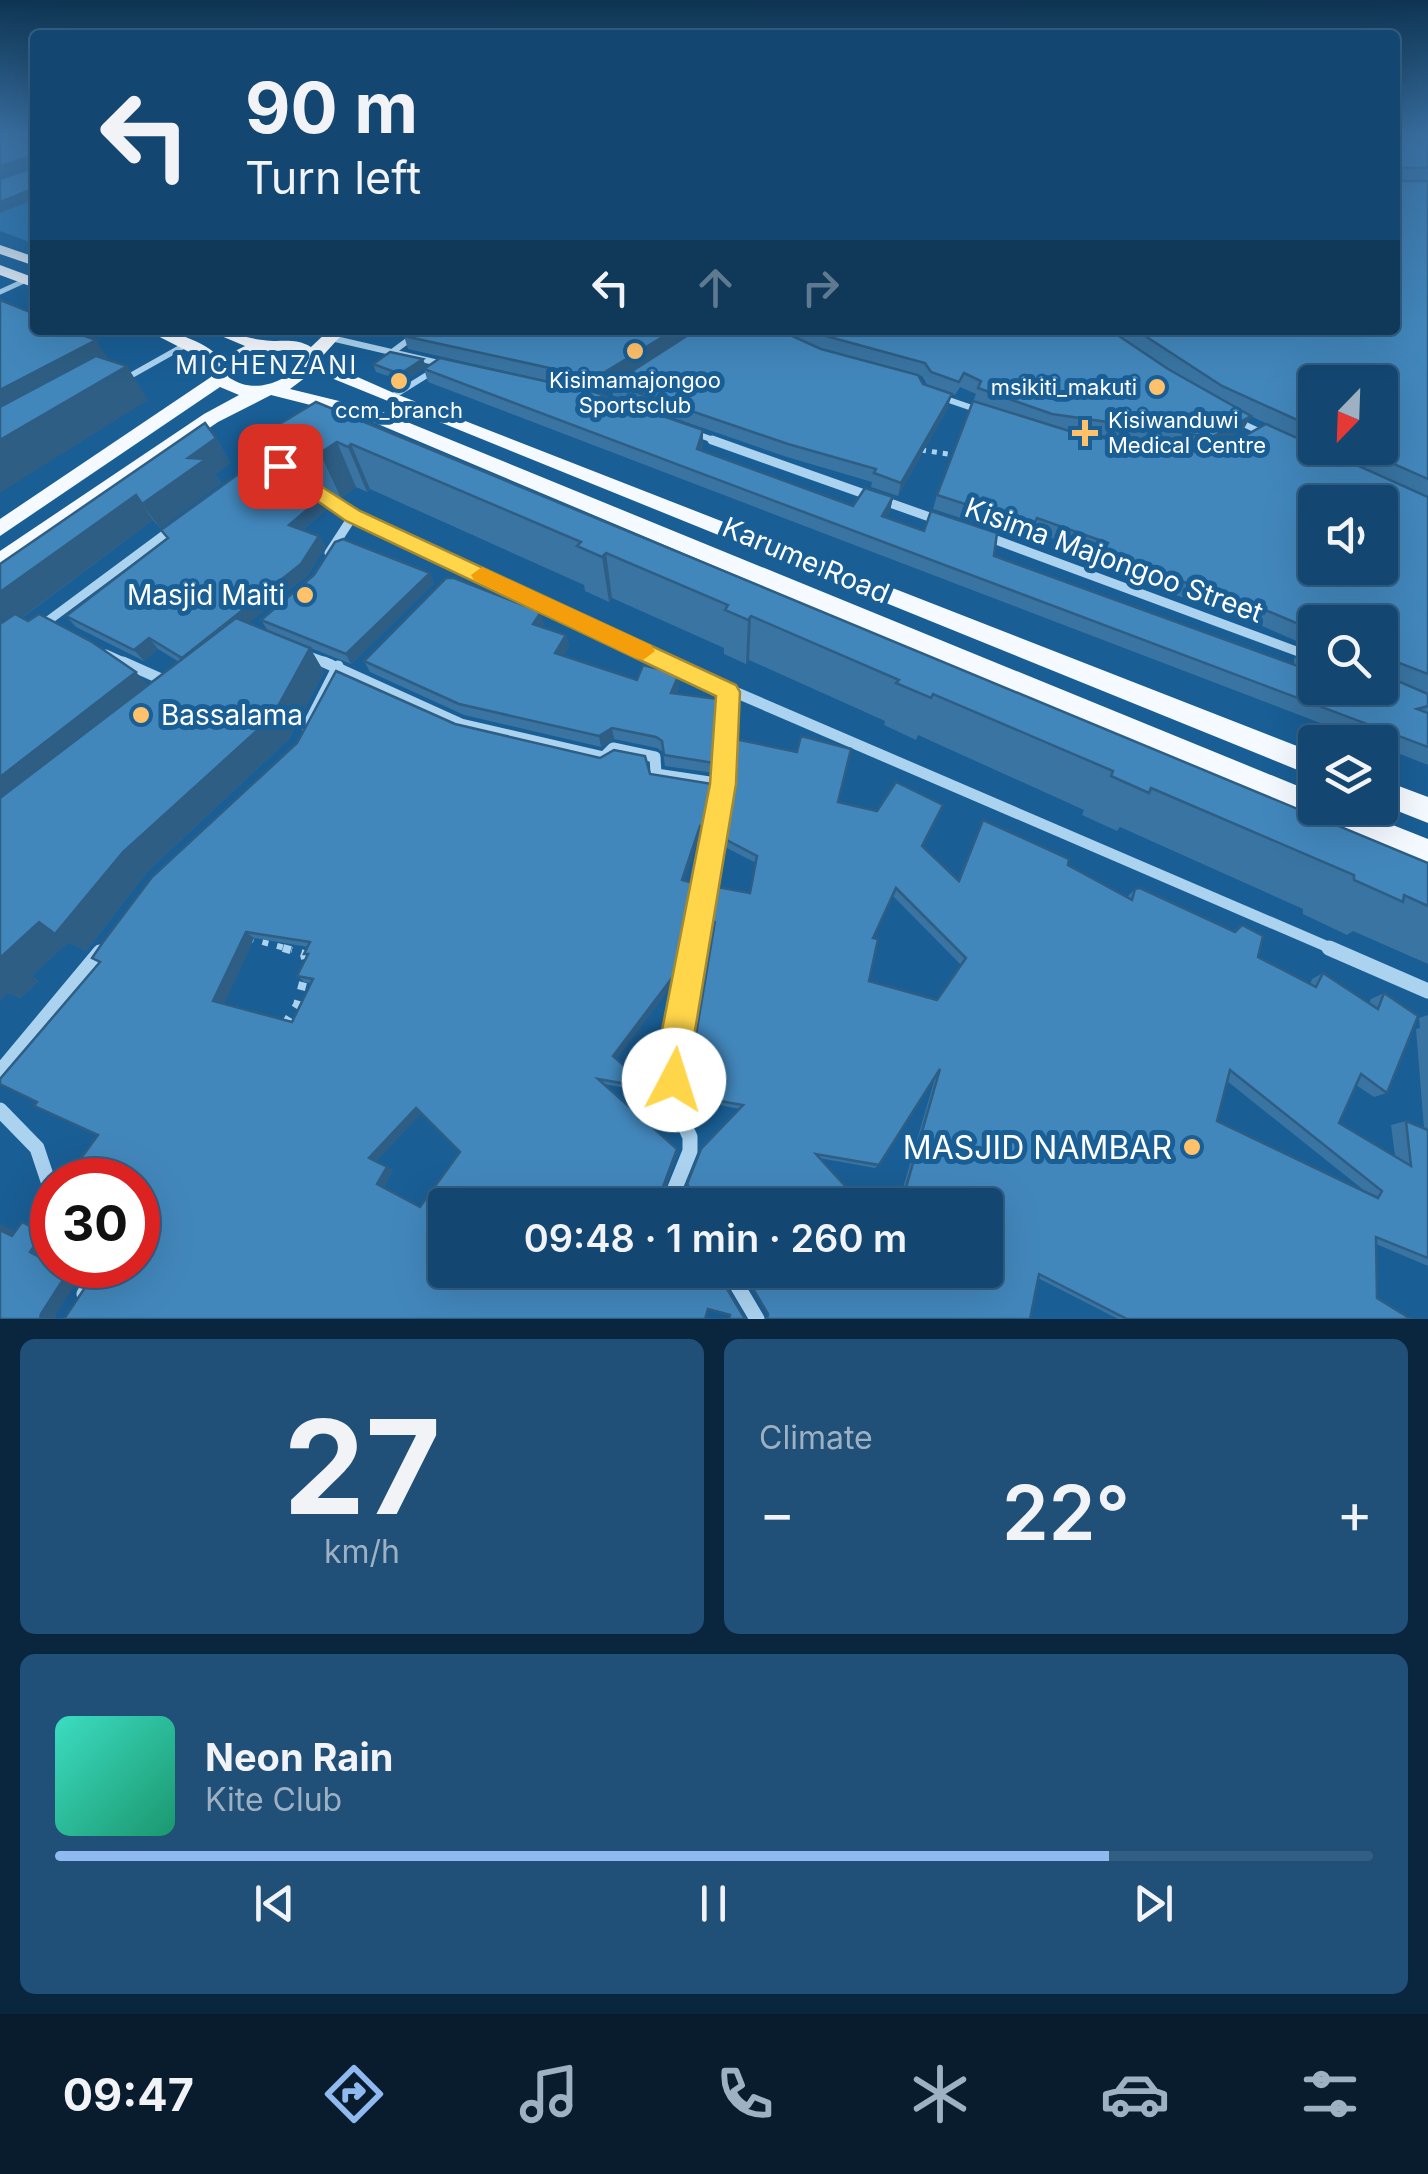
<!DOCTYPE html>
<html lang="en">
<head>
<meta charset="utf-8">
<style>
  body { margin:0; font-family:Inter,sans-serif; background:#205078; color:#f1f3f6; height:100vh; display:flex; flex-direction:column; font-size:38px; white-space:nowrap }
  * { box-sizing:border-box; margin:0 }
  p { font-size:32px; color:#9db1c3 }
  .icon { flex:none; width:55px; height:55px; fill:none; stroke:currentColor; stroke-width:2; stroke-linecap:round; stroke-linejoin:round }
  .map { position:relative; height:1319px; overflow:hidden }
  .panel { display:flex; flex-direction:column; gap:20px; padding:20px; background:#0a263e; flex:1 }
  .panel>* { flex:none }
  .top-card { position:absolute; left:30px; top:30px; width:1370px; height:305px; border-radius:10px; box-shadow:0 10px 40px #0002,0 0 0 2px #325e83; background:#134670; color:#f1f3f6; overflow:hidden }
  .needle { width:65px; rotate:203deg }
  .buttons { position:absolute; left:1298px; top:365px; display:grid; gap:20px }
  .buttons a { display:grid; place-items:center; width:100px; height:100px; border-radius:10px; background:#134670; box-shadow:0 10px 40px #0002,0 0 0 2px #325e83; font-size:50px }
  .speed { position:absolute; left:30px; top:1158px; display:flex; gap:20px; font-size:50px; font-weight:700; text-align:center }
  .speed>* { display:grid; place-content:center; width:130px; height:130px; border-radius:50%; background:#134670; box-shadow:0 10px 40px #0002,0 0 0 2px #325e83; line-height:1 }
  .speed .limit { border:15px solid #d22; background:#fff; color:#111 }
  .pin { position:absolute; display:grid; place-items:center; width:85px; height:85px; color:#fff; margin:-42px; border-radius:20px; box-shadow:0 5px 15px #0006 }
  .me { position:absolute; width:110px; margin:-55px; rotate:5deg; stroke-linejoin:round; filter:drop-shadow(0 0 8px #0008) }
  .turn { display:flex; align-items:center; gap:35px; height:210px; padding:0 50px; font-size:45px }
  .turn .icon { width:130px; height:130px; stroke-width:2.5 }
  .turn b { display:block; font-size:70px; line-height:85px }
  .lanes { display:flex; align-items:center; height:95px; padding:0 50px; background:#0003; justify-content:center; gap:50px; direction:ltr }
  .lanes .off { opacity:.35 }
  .big { font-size:75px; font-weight:600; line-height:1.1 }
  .panel .widget { flex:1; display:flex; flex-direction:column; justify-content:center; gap:15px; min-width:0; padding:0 35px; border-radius:15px; background:#205078 }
  .panel .dial { align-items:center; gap:0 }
  .dial b { font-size:130px; line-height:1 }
  .song { display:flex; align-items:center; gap:30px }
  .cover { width:120px; height:120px; border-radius:15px; background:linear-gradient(135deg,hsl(170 70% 55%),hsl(160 70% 35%)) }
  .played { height:10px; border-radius:5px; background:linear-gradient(90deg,#90b9f0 80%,#325e83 80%) }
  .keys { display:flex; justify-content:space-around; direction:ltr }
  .heat { display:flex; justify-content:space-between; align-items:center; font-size:55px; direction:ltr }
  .panel .tiles { flex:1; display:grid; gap:20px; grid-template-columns:1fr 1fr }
  .widget:last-child { grid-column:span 2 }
  .trip { position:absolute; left:428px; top:1188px; width:575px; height:100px; border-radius:10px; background:#134670; box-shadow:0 10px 40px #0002,0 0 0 2px #325e83; font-weight:600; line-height:100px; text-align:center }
  .tabs { display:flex; height:160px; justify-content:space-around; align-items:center; background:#081c2d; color:#9db1c3 }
  .tabs .icon { width:70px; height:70px }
  .tabs .selected { color:#90b9f0 }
  .tabs b { font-size:45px; color:#f1f3f6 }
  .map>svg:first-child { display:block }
  .green { fill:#2977b1 }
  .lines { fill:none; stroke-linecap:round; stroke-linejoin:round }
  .path-far2 { stroke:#abd3f0; stroke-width:5; stroke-dasharray:5 6; stroke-linecap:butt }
  .path-far1 { stroke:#abd3f0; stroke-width:6; stroke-dasharray:6 9; stroke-linecap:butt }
  .path { stroke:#abd3f0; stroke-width:8; stroke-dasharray:8 11; stroke-linecap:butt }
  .service { stroke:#abd3f0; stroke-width:5 }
  .minor-far3 { stroke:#abd3f0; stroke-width:6 }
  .minor-far2 { stroke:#abd3f0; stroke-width:9 }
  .minor-far1 { stroke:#abd3f0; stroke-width:11 }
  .minor { stroke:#abd3f0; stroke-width:15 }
  .primary { fill:#f4faff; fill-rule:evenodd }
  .wall { fill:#3974a2; fill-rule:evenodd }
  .shaded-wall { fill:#2e5e84 }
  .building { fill:#4287bc; stroke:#2e5e84; stroke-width:2.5; fill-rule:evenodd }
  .route { fill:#ffd54a; stroke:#a68a30; stroke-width:2.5 }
  .slow { fill:#f59e0b }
  .poi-dot { fill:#ffc26a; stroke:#195e95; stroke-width:4 }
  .labels { text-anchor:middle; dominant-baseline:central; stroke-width:10; stroke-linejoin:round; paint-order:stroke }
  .far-poi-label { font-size:22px; fill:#fff; stroke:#195e95 }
  .far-neighbourhood-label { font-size:25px; letter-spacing:2.5px; fill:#fff; stroke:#195e95 }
  .street-label { font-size:28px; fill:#fff; stroke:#195e95 }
  .poi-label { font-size:28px; fill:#fff; stroke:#195e95; text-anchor:end }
  .near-poi-label { font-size:32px; fill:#fff; stroke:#195e95; text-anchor:end }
</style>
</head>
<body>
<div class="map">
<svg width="1428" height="1319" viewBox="0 0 1428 1319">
  <rect width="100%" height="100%" fill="#195e95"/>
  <path class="green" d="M35 176V244L0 231V190Z"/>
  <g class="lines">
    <path class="path-far2" d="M921 450 955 455"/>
    <path class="path-far1" d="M248 938 292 950"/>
    <g class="path">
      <path d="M283 948 304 954 306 964"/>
      <path d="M285 1024 297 1005 305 975"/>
    </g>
    <path class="service" d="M0 292 35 276"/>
    <g class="minor-far3">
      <path d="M331 338 443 364"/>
      <path d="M391 353 422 330"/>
      <path d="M123 380 187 344"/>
      <path d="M940 397 981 411"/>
      <path d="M390 398 435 370"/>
      <path d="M1233 419 1267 435"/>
      <path d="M691 432 719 442"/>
    </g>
    <g class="minor-far2">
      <path d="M712 440 938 520"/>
      <path d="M242 478 252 470 280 466 353 516 670 664"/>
      <path d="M988 537 1315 658"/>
      <path d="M329 553 353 516"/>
      <path d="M41 626 176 526"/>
      <path d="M106 654 128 664"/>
      <path d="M306 655 331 664"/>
    </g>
    <g class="minor-far1">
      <path d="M123 662 168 682"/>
      <path d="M324 662 461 724 604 757 613 748 655 757 656 774 723 784"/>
      <path d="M665 662 1335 950"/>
      <path d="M307 727 338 666"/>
      <path d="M692 950 723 784 728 691"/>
    </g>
    <g class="minor">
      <path d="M1329 948 1428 991"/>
      <path d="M0 1072 100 952"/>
      <path d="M0 1110 37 1148 52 1193"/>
      <path d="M686 1205 675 1188 690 1151V1137L674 1103 673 1056 693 948"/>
      <path d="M728 1270 757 1319"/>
      <path d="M84 1294 101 1265"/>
    </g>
    <g class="primary">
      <path d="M0 245 35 257V266L0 254Z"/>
      <path d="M0 265 35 278V288L0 275Z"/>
      <path d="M146 330C172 330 202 340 221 358L245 346 207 330C231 330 242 338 263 340 281 343 294 337 311 347L329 330H346L319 360 396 394 1315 753V777L314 371 290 389 380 411 1315 793V808H1350L1428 839V867L366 419 271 395 218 422 0 570V551L204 414 239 395 220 387 0 536V519L211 377 212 369 201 358ZM291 350 302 356V363C285 383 252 395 229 377L230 369 260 352Z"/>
      <path d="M1380 779 1428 797V823L1380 804Z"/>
    </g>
  </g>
  <g class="wall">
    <path d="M1395 136H1428V180H1401L1428 181V693L1386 676 1428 694V765L1380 746V742H1370L428 382 424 369 703 430V443L701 450 853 506 893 497 890 511 886 517 1294 665V659L1306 646H1308L1253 622 1141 583 1098 562 1101 556 1032 531 1028 540 933 509 937 495 976 394 960 387 955 395 928 386 922 376 824 350 782 330H1110L1182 378 1110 330H1395ZM1315 382 1380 448H1319L1213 454 1082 435 1068 430 1204 451 1243 430 1251 416 1246 414 1315 446ZM1315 622 1380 688H1315Z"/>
    <path d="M696 330 597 392 408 349 404 336Z"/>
    <path d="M821 349 923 384 948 407 898 496 871 487 872 482 787 457 613 397 612 384Z"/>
    <path d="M423 359 426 367 403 381 376 372 373 364Z"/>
    <path d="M316 402 1428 863V964L1353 931 1347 935 1303 914V909L1120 827 1117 831 1082 815 1084 810 918 735 916 740 884 725 885 721 749 660 746 664 724 654V648L612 598 609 602 585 591 584 585 370 489 367 492 356 487 341 498 300 470 278 425Z"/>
    <path d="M216 438 230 463 215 474 221 483 160 528 153 520 22 618 148 685 179 662 158 649 144 661 76 627 66 616 322 497 328 508 303 530 319 536 325 547 308 575 248 623 310 648 324 672 289 739 148 871 86 951 68 942 32 976 39 981 20 998 8 993 0 564Z"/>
    <path d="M430 573 434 583 351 664 268 631 261 620Z"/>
    <path d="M544 624 542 627 566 635 569 646 563 656 637 680 679 674V685L676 694 718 699 714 773 665 766 663 752 657 748 614 739 601 747 464 715 370 672 364 661Z"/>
    <path d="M455 724 650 774 712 784V792L704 836 700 834 684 881 694 890 676 980 616 1059 650 1088 652 1093 604 1084 678 1152 664 1190 718 1274 730 1315 708 1309 88 1283H95L138 1265 98 1135 34 1106ZM254 938 308 947 304 954 307 956 297 976 304 982 311 983 292 1022 224 1004ZM421 1113 460 1152 420 1206 384 1187 393 1170 376 1161Z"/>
    <path d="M838 802 923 846 958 880 983 820 1127 897 1135 889 1233 931 1242 925 1258 957 1310 984 1312 979 1323 973 1369 1004 1371 999 1384 993 1387 1093 1374 1097 1356 1085 1339 1123 1395 1156 1391 1125 1406 1121 1424 1128 1416 1029 1420 1028 1419 1018 1428 1015V1266L1376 1244 1377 1298 1411 1319H1118L1038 1278 1030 1319H766L767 1314 741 1270H985V1205H898L935 1078 879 1165 875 1168 819 1158 696 1202 688 1187 687 1184 740 1109 687 1099 686 1095 714 930 703 944V937L750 893 756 863 721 845V837ZM893 896 961 965 937 1000 869 981 873 938ZM1227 1081 1366 1192 1217 1121Z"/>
  </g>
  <g class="shaded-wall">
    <path d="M28 157 33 165 0 176V166Z"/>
    <path d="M35 188V199L0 213V202Z"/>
    <path d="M674 330H696L597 392 595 378Z"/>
    <path d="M82 332 90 344 96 340 116 372 127 366 148 400 0 493V390Z"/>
    <path d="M423 359 426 367 403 381 400 374Z"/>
    <path d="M952 394 948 407 898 496 901 483Z"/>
    <path d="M1251 416 1243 430 1204 451 1212 437Z"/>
    <path d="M703 430V443L697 462V449Z"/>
    <path d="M216 438 230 463 215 474 221 483 160 528 142 504 188 458Z"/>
    <path d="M337 442 356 487 341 498 320 453Z"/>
    <path d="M351 444 370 489 367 492 348 447Z"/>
    <path d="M136 495 153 520 16 622 0 648V592Z"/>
    <path d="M322 497 328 508 295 537 289 525Z"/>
    <path d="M893 497 890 511 879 529 882 516Z"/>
    <path d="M319 536 325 547 308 575 191 669 182 658Z"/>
    <path d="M606 553 612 598 609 602 602 557Z"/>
    <path d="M430 573 434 583 351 664 346 654Z"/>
    <path d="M541 612 544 624 536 636 533 624Z"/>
    <path d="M751 616 749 660 746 664 748 620Z"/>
    <path d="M566 635 569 646 558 665 555 653Z"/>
    <path d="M149 638 158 649 144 661 134 650Z"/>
    <path d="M310 648 324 672 289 739 148 871 86 951 68 942 32 976 39 981 20 998 8 993 0 1002V958L39 922 123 852Z"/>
    <path d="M136 672 158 696 0 821V777Z"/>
    <path d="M679 674V685L672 704 671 693Z"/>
    <path d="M612 728 614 739 601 747 599 736Z"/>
    <path d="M712 784V792L704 836V828Z"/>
    <path d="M700 826V834L682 888V880Z"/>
    <path d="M693 883 694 890 676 980 615 1061 613 1056Z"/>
    <path d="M715 921V928L703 944V937Z"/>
    <path d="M246 932 254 938 223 1007 213 1001Z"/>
    <path d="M416 1108 422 1112 376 1161 393 1170 384 1187 426 1209 377 1184 369 1158Z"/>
    <path d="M677 1149 678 1152 664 1190 663 1187Z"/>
    <path d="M22 1222 37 1224 52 1232V1242L45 1253 52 1257V1264L30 1252Z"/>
    <path d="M0 1224 28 1237 12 1236 0 1230Z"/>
    <path d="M55 1265H68L83 1273 56 1314V1319H40Z"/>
  </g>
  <g class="building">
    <path d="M0 136H35V161L28 157 0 166Z"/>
    <path d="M1395 136H1428V168H1402L1396 177 1402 181H1428V479L1358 448H1380V382H1315V428L1222 386 1136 330H1395Z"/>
    <path d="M35 163V188L0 202V179L32 168Z"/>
    <path d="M0 300 35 314V330H76L82 332 79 334 96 340 0 390Z"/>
    <path d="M411 330H674L595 378 404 336Z"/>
    <path d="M696 330H779L821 349 918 375 923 384 952 394 901 483 874 473 876 469 788 444 612 384Z"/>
    <path d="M812 330H1110L1168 369 1251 416 1212 437 1052 414 978 388 981 381 964 373 959 382 931 372 925 363 826 336Z"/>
    <path d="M390 352 423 359 400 374 373 364Z"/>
    <path d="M96 356 127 366 0 440V407Z"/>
    <path d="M440 358 594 392 703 430 697 449 853 506 865 488 893 497 882 516 924 531 931 511 997 533 994 556 1306 669V646L1315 649V688H1380V622H1315V631L1263 609 1149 570 1105 549 1108 543 1037 518 1033 526 937 495 973 401 1082 435 1213 454 1266 424 1315 446V448H1319L1428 497V674L1397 662 1387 665 1386 676 1428 694V706L1417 709 1428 713V747L424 369ZM1315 502H1380V568H1315Z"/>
    <path d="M316 402 1428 863V906L1404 895 1403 902 1354 880V875L1151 788 1149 793 1111 776 1113 771 933 694 931 698 896 683 899 680 751 616 748 620 725 610 728 605 606 553 602 557 577 546 581 542 351 444 348 447 337 442 320 453 278 425Z"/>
    <path d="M205 423 216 438 188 458 206 459 142 504 136 495 0 592V564Z"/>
    <path d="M280 468 322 497 289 525 319 536 301 564 182 658 149 638 134 650 66 616 168 538 161 530 241 472 273 473Z"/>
    <path d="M343 539 430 573 346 654 261 620 314 575 335 542Z"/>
    <path d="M446 578H454L541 612 533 624 566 635 555 653 637 680 643 665 679 674 671 693 718 699 714 763 664 755 662 741 656 737 612 728 599 736 459 704 364 661Z"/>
    <path d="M15 614 28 621 39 614 92 642 136 672 0 777V624Z"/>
    <path d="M236 618 310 648 272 717 123 852 55 934 39 922 0 958V798Z"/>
    <path d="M336 671 455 724 600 758 614 750 645 756 650 774 712 784 704 828 700 826 682 880 693 883 675 974 613 1056 650 1088 598 1079 677 1149 663 1187 673 1205H445V1270H718V1274L745 1319H729L730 1315 708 1309 705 1319H64L88 1283 94 1286 108 1265H138V1180H65L98 1135 34 1106 37 1102 0 1084V1079L100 962 92 958 103 942 152 877 297 743ZM246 932 310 942 304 954H308L297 976 313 979 292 1022 213 1001ZM416 1108 460 1152 420 1207 377 1184 387 1167 369 1158Z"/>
    <path d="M801 736 851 749 838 802 877 811 896 782 943 805 922 846 959 881 983 820 1069 859 1068 865 1132 900 1135 889 1140 888 1235 932 1242 925 1263 936 1258 957 1316 987 1323 973 1378 1009 1384 993 1418 1016 1387 1093 1361 1074 1339 1123 1411 1166 1406 1121 1428 1130V1258L1376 1237 1377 1298 1411 1319H1127L1039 1274 1030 1319H767L768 1314 742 1270H985V1205H901L940 1069 879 1165 816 1154 857 1199 854 1205H695L697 1201 687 1184 701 1149 743 1105 686 1095 715 921 703 937 712 886 750 893 757 856 721 837 733 777 735 739 797 752ZM896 888 966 958 937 1000 869 981 878 939 873 938ZM1230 1070 1382 1191 1378 1198 1217 1121Z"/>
    <path d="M22 1222 43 1233 30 1252 68 1272 41 1314 40 1319H0V1230L12 1236Z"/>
  </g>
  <linearGradient id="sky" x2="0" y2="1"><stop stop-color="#0e3452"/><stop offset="0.42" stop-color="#386ea0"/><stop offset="1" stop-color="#386ea0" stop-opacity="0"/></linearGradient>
  <rect width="1428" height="321" fill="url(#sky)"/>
  <path class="route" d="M280 460 360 511 736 685 740 692 736 784 685 1091 674 1096 662 1091 658 1080 657 1056 710 784 716 696 346 521 273 470 271 466Z"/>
  <path class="slow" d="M482 567 651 645 655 651 643 660 635 658 474 580 471 575Z"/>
  <g class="poi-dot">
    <circle cx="635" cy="351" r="10"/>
    <circle cx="399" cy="381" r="10"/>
    <circle cx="1157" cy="387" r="10"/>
    <path d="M1080 418h10v10h10v10h-10v10h-10v-10h-10v-10h10z"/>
    <circle cx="305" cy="595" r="10"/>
    <circle cx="141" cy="715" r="10"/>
    <circle cx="1192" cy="1147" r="10"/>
  </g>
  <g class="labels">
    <g class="far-poi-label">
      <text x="635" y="380">Kisimamajongoo<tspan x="635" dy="25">Sportsclub</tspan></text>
      <text x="1137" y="387" text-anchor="end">msikiti_makuti</text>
      <text x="399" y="410">ccm_branch</text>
      <text x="1108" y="420" text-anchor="start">Kisiwanduwi<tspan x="1108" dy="25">Medical Centre</tspan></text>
    </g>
    <g class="far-neighbourhood-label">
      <text x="267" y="365">MICHENZANI</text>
    </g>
    <g class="street-label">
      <text transform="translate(806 560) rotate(23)">Karume Road</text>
      <text transform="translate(1114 560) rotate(20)">Kisima Majongoo Street</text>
    </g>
    <g class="poi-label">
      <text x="285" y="595">Masjid Maiti</text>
      <text x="161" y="715" text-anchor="start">Bassalama</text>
    </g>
    <g class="near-poi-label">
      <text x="1172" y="1147">MASJID NAMBAR</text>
    </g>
  </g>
</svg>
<div class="buttons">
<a><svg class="needle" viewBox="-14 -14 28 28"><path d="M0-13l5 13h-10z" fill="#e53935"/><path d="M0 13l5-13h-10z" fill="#9db1c3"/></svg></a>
<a><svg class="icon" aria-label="sound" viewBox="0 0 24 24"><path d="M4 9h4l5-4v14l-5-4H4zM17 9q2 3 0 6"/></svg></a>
<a><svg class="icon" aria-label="search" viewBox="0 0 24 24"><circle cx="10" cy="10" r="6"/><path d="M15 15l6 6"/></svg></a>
<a><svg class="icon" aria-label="layers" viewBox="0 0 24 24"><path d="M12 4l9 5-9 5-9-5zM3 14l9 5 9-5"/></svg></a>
</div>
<div class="speed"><div class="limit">30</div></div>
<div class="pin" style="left:280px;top:466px;background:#d93025"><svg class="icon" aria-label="arrive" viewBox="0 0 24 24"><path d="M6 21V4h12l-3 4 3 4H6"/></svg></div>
<svg class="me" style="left:674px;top:1080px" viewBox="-20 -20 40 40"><circle r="19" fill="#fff"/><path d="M0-13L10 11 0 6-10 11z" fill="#ffd54a"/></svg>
<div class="trip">09:48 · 1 min · 260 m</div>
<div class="top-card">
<div class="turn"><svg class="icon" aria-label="left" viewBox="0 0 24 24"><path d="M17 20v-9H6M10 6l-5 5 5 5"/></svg><div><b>90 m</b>Turn left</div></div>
<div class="lanes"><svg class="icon" aria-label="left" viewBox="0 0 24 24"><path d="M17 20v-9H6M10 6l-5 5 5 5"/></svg><svg class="icon off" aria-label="ahead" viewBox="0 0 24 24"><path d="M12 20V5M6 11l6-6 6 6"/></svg><svg class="icon off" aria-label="right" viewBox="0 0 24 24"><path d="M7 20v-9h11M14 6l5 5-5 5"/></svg></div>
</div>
</div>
<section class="panel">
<div class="tiles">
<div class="widget dial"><b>27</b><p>km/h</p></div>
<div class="widget"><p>Climate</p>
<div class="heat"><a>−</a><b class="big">22°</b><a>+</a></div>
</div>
<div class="widget">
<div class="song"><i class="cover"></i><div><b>Neon Rain</b><p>Kite Club</p></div></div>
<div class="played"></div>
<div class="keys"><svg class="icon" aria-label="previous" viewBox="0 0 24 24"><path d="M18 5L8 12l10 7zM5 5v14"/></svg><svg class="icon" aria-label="pause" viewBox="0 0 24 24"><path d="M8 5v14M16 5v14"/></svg><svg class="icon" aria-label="next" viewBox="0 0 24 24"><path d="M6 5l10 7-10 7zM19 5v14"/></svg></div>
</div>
</div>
</section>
<nav class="tabs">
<b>09:47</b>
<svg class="icon selected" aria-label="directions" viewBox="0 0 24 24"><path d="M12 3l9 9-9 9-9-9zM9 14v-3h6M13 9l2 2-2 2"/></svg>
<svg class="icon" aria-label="music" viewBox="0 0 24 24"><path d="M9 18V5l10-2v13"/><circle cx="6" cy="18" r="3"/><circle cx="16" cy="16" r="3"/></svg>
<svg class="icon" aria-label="phone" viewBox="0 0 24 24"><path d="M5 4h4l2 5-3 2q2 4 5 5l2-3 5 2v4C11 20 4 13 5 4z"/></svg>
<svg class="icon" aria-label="climate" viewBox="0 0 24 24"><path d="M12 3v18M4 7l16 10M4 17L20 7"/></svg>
<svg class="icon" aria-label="car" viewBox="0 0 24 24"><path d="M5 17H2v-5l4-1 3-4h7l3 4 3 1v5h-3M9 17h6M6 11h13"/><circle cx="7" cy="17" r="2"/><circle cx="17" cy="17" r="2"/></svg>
<svg class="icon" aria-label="filters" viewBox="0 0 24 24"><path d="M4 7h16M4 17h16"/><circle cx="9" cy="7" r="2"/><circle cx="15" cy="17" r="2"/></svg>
</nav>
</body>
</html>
